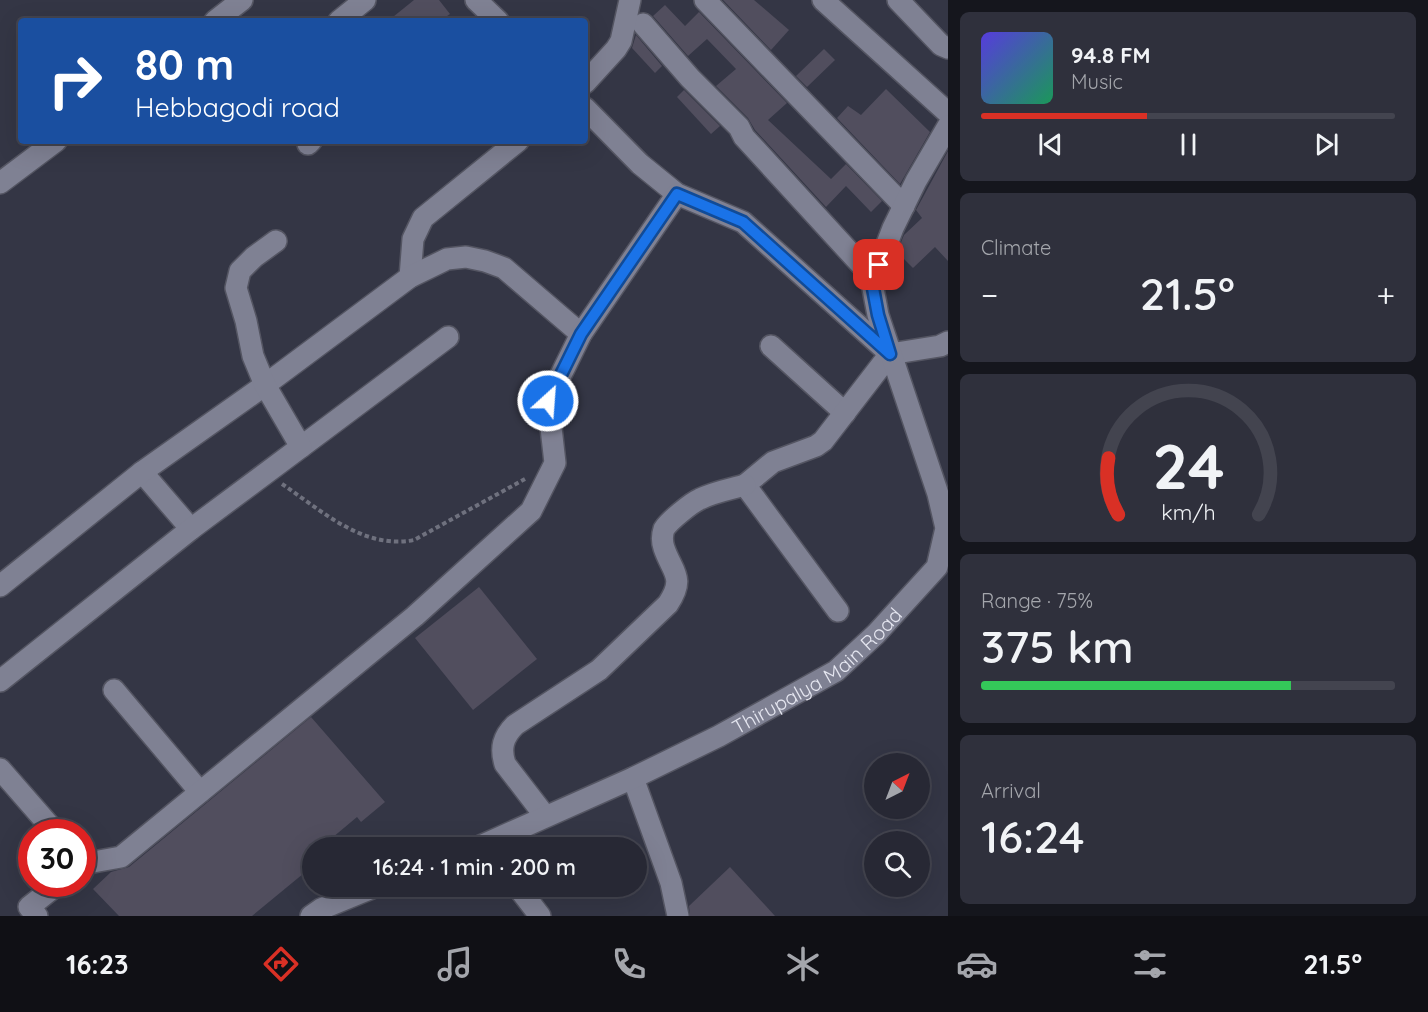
<!DOCTYPE html>
<html lang="en">
<head>
<meta charset="utf-8">
<style>
  body { margin:0; font-family:Quicksand,sans-serif; background:#2f303c; color:#f1f3f6; height:100vh; display:flex; flex-direction:column; font-size:22px; white-space:nowrap }
  * { box-sizing:border-box; margin:0 }
  p { font-size:20px; color:#a4a6ac }
  .icon { flex:none; width:33px; height:33px; fill:none; stroke:currentColor; stroke-width:2; stroke-linecap:round; stroke-linejoin:round }
  .map { position:relative; flex:1; overflow:hidden }
  .drawer { display:flex; flex-direction:column; gap:12px; padding:12px; background:#15161d; width:480px }
  .drawer>* { flex:none }
  .top-card { position:absolute; left:18px; top:18px; width:570px; height:126px; border-radius:6px; box-shadow:0 6px 24px #0002,0 0 0 2px #43444f; background:#1a4fa0; color:#fff; overflow:hidden }
  .needle { width:39px; rotate:42deg }
  .tools { position:absolute; left:864px; top:753px; display:grid; gap:12px }
  .tools a { display:grid; place-items:center; width:66px; height:66px; border-radius:50%; background:#272834; box-shadow:0 6px 24px #0002,0 0 0 2px #43444f; font-size:30px }
  .speed { position:absolute; left:18px; top:819px; display:flex; gap:12px; font-size:30px; font-weight:700; text-align:center }
  .speed>* { display:grid; place-content:center; width:78px; height:78px; border-radius:50%; background:#272834; box-shadow:0 6px 24px #0002,0 0 0 2px #43444f; line-height:1 }
  .speed .limit { border:9px solid #d22; background:#fff; color:#111 }
  .pin { position:absolute; display:grid; place-items:center; width:51px; height:51px; color:#fff; margin:-26px; border-radius:12px; box-shadow:0 3px 9px #0006 }
  .me { position:absolute; width:66px; margin:-33px; rotate:26deg; stroke-linejoin:round; filter:drop-shadow(0 0 4px #0008) }
  .turn { display:flex; align-items:center; gap:21px; height:126px; padding:0 18px; font-size:27px }
  .turn .icon { width:78px; height:78px; stroke-width:2.5 }
  .turn b { display:block; font-size:42px; line-height:51px }
  .big { font-size:45px; font-weight:600; line-height:1.1 }
  .drawer .widget { flex:1; display:flex; flex-direction:column; justify-content:center; gap:9px; min-width:0; padding:0 21px; border-radius:9px; background:#2f303c }
  .drawer .dial { align-items:center; gap:0 }
  .dial svg { height:156px; overflow:visible; fill:none; stroke:#43444f; stroke-width:7; stroke-linecap:round; text-anchor:middle }
  .dial text { fill:#f1f3f6; stroke:none }
  .song { display:flex; align-items:center; gap:18px }
  .cover { width:72px; height:72px; border-radius:9px; background:linear-gradient(135deg,hsl(250 70% 55%),hsl(150 70% 35%)) }
  .played { height:6px; border-radius:3px; background:linear-gradient(90deg,#d93025 40%,#43444f 40%) }
  .keys { display:flex; justify-content:space-around; direction:ltr }
  .heat { display:flex; justify-content:space-between; align-items:center; font-size:33px; direction:ltr }
  .charge { height:9px; border-radius:4px; background:linear-gradient(90deg,#34c759 75%,#43444f 0) }
  .trip { position:absolute; left:302px; top:837px; width:345px; height:60px; border-radius:30px; background:#272834; box-shadow:0 6px 24px #0002,0 0 0 2px #43444f; font-weight:600; line-height:60px; text-align:center }
  .tab-bar { display:flex; height:96px; justify-content:space-around; align-items:center; background:#101015; color:#a4a6ac }
  .tab-bar .icon { width:42px; height:42px }
  .tab-bar .active { color:#d93025 }
  .tab-bar b { font-size:27px; color:#f1f3f6 }
  main { display:flex; flex:1; min-height:0 }
  .map>svg:first-child { display:block }
  .building { fill:#514e5e }
  .lines { fill:none; stroke-linecap:round; stroke-linejoin:round }
  .minor-casing { stroke:#545562; stroke-width:24 }
  .path { stroke:#6f717e; stroke-width:4; stroke-dasharray:4.5 3; stroke-linecap:butt }
  .minor { stroke:#7f8193; stroke-width:21 }
  .route-casing { stroke:#114b97; stroke-width:15 }
  .route { stroke:#1a73e8; stroke-width:10 }
  .labels { text-anchor:middle; dominant-baseline:central; stroke-width:6; stroke-linejoin:round; paint-order:stroke }
  .street-label { font-size:20px; fill:#e5e6f0; stroke:#343645 }
</style>
</head>
<body>
<main>
<div class="map">
<svg width="948" height="916" viewBox="0 0 948 916">
  <rect width="100%" height="100%" fill="#343645"/>
  <g class="building">
    <path d="M414 0H439L450 14 440 21H388Z"/>
    <path d="M723 0H754L789 30 771 50Z"/>
    <path d="M665 5 685 26 699 12 787 103 768 120 831 179 846 164 882 201 871 212 846 186 826 207 755 130 748 118 716 86 736 69 707 39 688 56 653 16Z"/>
    <path d="M636 35 662 66 655 73 632 48Z"/>
    <path d="M824 49 835 60 807 87 796 76Z"/>
    <path d="M886 89 930 132 900 184 837 118 848 106 861 115Z"/>
    <path d="M684 90 720 126 711 134 677 97Z"/>
    <path d="M948 151V261L935 247 913 268 897 252 904 235 922 218 916 210Z"/>
    <path d="M479 587 537 659 473 710 415 638Z"/>
    <path d="M311 717 385 802 361 822 357 817 320 848H312V855L303 862 309 869 252 916H119L93 889 111 872 129 867Z"/>
    <path d="M730 867 775 916H690L689 906Z"/>
  </g>
  <g class="lines">
    <defs>
      <g id="minor">
        <path d="M476 0 498 21"/>
        <path d="M705 0 904 206"/>
        <path d="M823 0 948 113"/>
        <path d="M898 0 941 45 948 48"/>
        <path d="M215 21 242 0"/>
        <path d="M339 21 365 0"/>
        <path d="M643 24 690 78 739 127 744 137 866 270 872 283"/>
        <path d="M585 83 616 49 621 41 630 0"/>
        <path d="M585 108 640 164 677 194 743 222 889 353"/>
        <path d="M308 144 311 141"/>
        <path d="M0 183 56 141"/>
        <path d="M410 277 413 239 423 218 518 141"/>
        <path d="M771 346 845 413"/>
        <path d="M890 354 940 346 948 342"/>
        <path d="M301 447 448 337"/>
        <path d="M142 472 191 529"/>
        <path d="M0 586 142 472 265 385 410 277 447 259 466 257 485 261 504 268 581 334"/>
        <path d="M838 611 745 485 773 462 816 446 823 441 890 354"/>
        <path d="M0 681 191 529 301 447 265 385 253 356 246 321 236 288 240 271 254 257 276 241"/>
        <path d="M114 690 200 792"/>
        <path d="M0 769 55 832"/>
        <path d="M633 778 671 883 678 916"/>
        <path d="M545 816 505 764C500 748 503 737 515 725L599 670 668 604C686 577 672 572 664 548 662 542 662 535 664 529 669 521 691 503 700 499 714 492 731 489 745 485"/>
        <path id="s1" d="M476 848 633 778 719 736 836 671 876 634 937 567 946 528 938 494 878 315 872 283 893 228 916 181 948 126"/>
        <path d="M82 864 121 857 415 616 531 511 555 463 548 401 581 334 677 194"/>
        <path d="M517 886 540 916"/>
        <path d="M37 916 29 907 58 884"/>
        <path d="M311 916 321 909 377 886"/>
      </g>
    </defs>
    <use href="#minor" class="minor-casing"/>
    <path class="path" d="M282 484C322 511 364 550 414 540L525 479"/>
    <use href="#minor" class="minor"/>
  </g>
  <g class="lines">
    <defs>
      <path id="route" d="M548 401 581 334 677 194 743 222 890 354 878 315 872 283 879 265"/>
    </defs>
    <use href="#route" class="route-casing"/>
    <use href="#route" class="route"/>
  </g>
  <g class="labels">
    <g class="street-label">
      <text stroke="none"><textPath href="#s1" startOffset="386">Thirupalya Main Road</textPath></text>
    </g>
  </g>
</svg>
<div class="tools">
<a><svg class="needle" viewBox="-14 -14 28 28"><path d="M0-13l5 13h-10z" fill="#e53935"/><path d="M0 13l5-13h-10z" fill="#a4a6ac"/></svg></a>
<a><svg class="icon" aria-label="search" viewBox="0 0 24 24"><circle cx="10" cy="10" r="6"/><path d="M15 15l6 6"/></svg></a>
</div>
<div class="speed"><div class="limit">30</div></div>
<div class="pin" style="left:879px;top:265px;background:#d93025"><svg class="icon" aria-label="arrive" viewBox="0 0 24 24"><path d="M6 21V4h12l-3 4 3 4H6"/></svg></div>
<svg class="me" style="left:548px;top:401px" viewBox="-20 -20 40 40"><circle r="17" fill="#1a73e8" stroke="#fff" stroke-width="3"/><path d="M0-11L8 9 0 5-8 9z" fill="#fff"/></svg>
<div class="trip">16:24 · 1 min · 200 m</div>
<div class="top-card">
<div class="turn"><svg class="icon" aria-label="right" viewBox="0 0 24 24"><path d="M7 20v-9h11M14 6l5 5-5 5"/></svg><div><b>80 m</b>Hebbagodi road</div></div>
</div>
</div>
<section class="drawer">
<div class="widget">
<div class="song"><i class="cover"></i><div><b>94.8 FM</b><p>Music</p></div></div>
<div class="played"></div>
<div class="keys"><svg class="icon" aria-label="previous" viewBox="0 0 24 24"><path d="M18 5L8 12l10 7zM5 5v14"/></svg><svg class="icon" aria-label="pause" viewBox="0 0 24 24"><path d="M8 5v14M16 5v14"/></svg><svg class="icon" aria-label="next" viewBox="0 0 24 24"><path d="M6 5l10 7-10 7zM19 5v14"/></svg></div>
</div>
<div class="widget"><p>Climate</p>
<div class="heat"><a>−</a><b class="big">21.5°</b><a>+</a></div>
</div>
<div class="widget dial"><svg viewBox="0 0 100 80">
<path d="M14 69A42 42 0 1 1 86 69"/>
<path d="M14 69A42 42 0 0 1 9 40" stroke="#d93025"/>
<text x="50" y="56" font-size="32" font-weight="700">24</text>
<text x="50" y="72" font-size="11">km/h</text>
</svg></div>
<div class="widget"><p>Range · 75%</p><b class="big">375 km</b><div class="charge"></div></div>
<div class="widget"><p>Arrival</p><b class="big">16:24</b></div>
</section>
</main>
<nav class="tab-bar">
<b>16:23</b>
<svg class="icon active" aria-label="directions" viewBox="0 0 24 24"><path d="M12 3l9 9-9 9-9-9zM9 14v-3h6M13 9l2 2-2 2"/></svg>
<svg class="icon" aria-label="music" viewBox="0 0 24 24"><path d="M9 18V5l10-2v13"/><circle cx="6" cy="18" r="3"/><circle cx="16" cy="16" r="3"/></svg>
<svg class="icon" aria-label="phone" viewBox="0 0 24 24"><path d="M5 4h4l2 5-3 2q2 4 5 5l2-3 5 2v4C11 20 4 13 5 4z"/></svg>
<svg class="icon" aria-label="climate" viewBox="0 0 24 24"><path d="M12 3v18M4 7l16 10M4 17L20 7"/></svg>
<svg class="icon" aria-label="car" viewBox="0 0 24 24"><path d="M5 17H2v-5l4-1 3-4h7l3 4 3 1v5h-3M9 17h6M6 11h13"/><circle cx="7" cy="17" r="2"/><circle cx="17" cy="17" r="2"/></svg>
<svg class="icon" aria-label="filters" viewBox="0 0 24 24"><path d="M4 7h16M4 17h16"/><circle cx="9" cy="7" r="2"/><circle cx="15" cy="17" r="2"/></svg>
<b>21.5°</b>
</nav>
</body>
</html>
